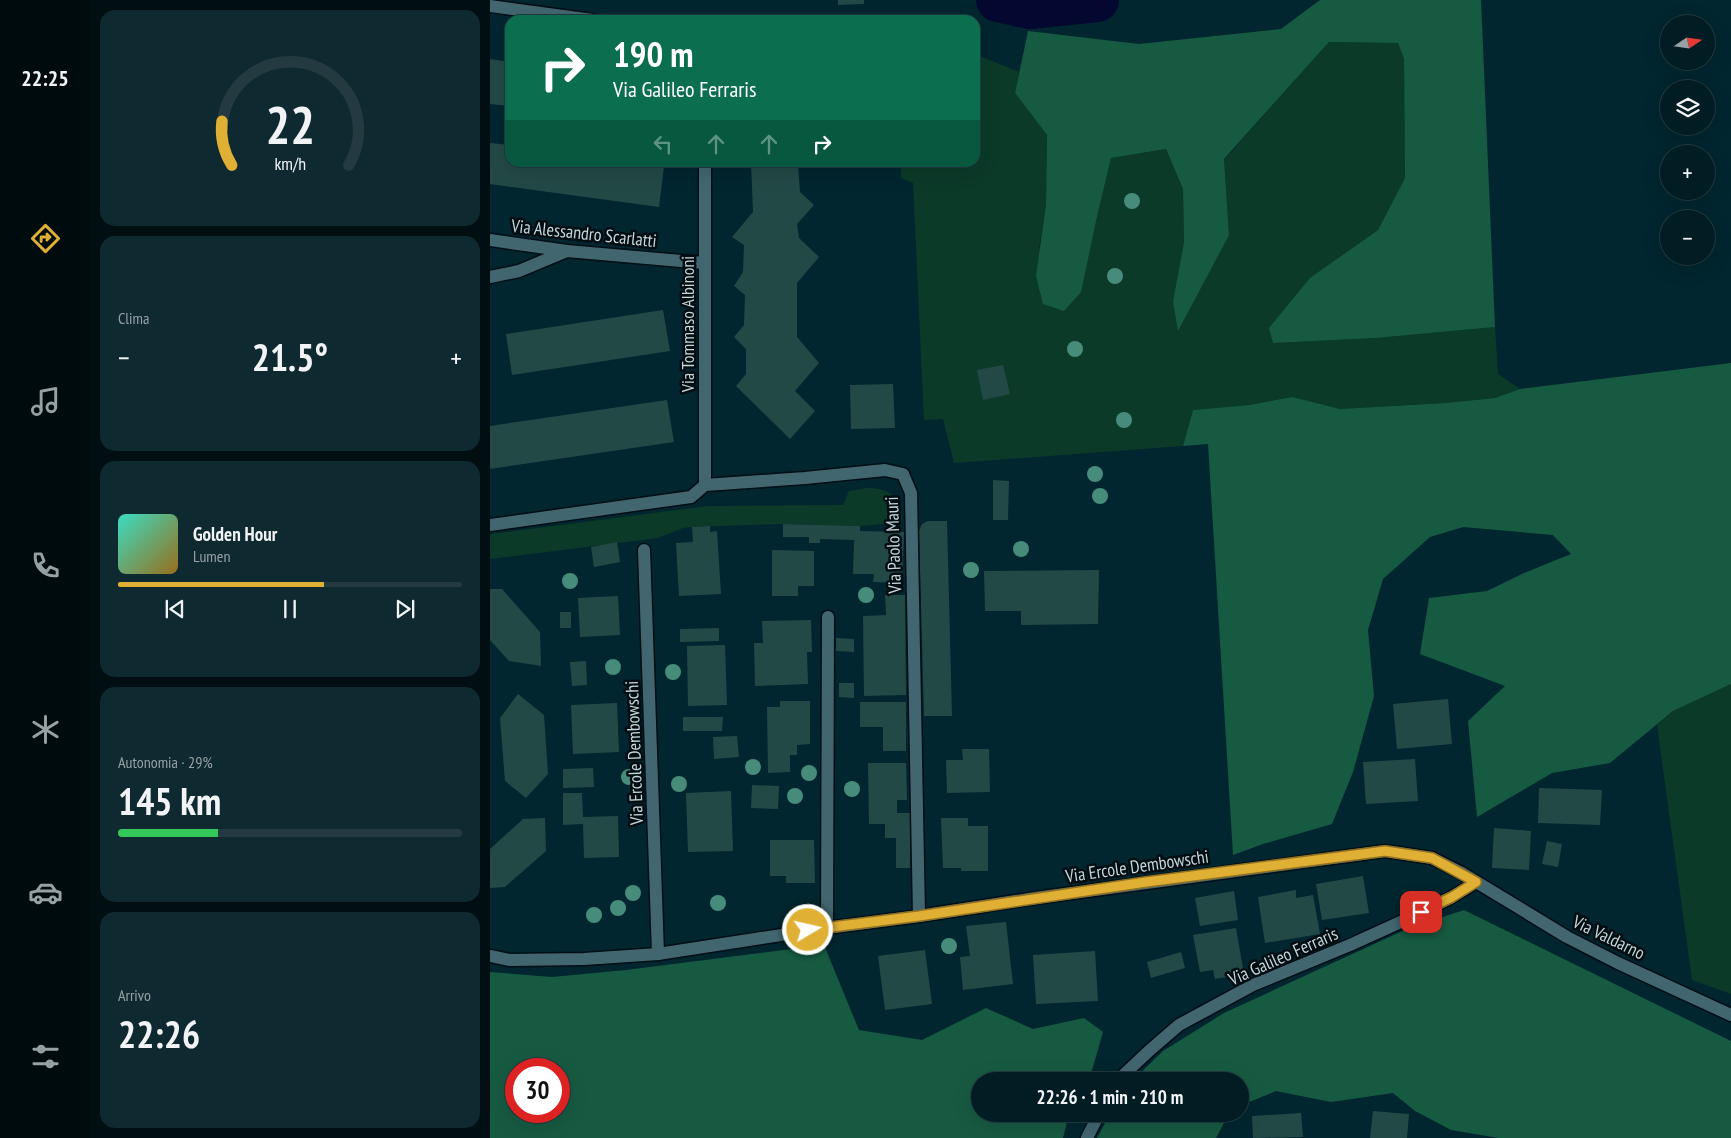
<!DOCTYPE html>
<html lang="it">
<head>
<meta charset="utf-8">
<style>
  body { margin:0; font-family:"PT Sans Narrow",sans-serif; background:#0f2930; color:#f1f3f6; height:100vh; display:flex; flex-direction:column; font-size:19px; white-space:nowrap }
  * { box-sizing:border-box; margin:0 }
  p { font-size:16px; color:#96a1a6 }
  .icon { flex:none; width:28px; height:28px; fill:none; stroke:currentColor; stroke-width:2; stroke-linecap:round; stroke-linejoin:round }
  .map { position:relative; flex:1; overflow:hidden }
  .drawer { display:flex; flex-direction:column; gap:10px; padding:10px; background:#010f13; width:400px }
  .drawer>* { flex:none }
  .top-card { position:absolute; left:15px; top:15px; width:475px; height:152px; border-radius:15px; box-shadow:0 5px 20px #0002,0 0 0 1px #233a41; background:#0b6e4f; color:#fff; overflow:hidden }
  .needle { width:32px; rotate:77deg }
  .buttons { position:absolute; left:1170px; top:15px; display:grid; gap:10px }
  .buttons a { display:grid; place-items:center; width:55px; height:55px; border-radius:50%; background:#011c23; box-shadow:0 5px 20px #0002,0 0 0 1px #233a41; font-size:25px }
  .speed { position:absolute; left:15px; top:1058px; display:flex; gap:10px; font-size:25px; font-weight:700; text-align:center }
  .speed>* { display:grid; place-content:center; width:65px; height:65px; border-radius:50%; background:#011c23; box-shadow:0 5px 20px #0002,0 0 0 1px #233a41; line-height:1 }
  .speed .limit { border:8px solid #d22; background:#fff; color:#111 }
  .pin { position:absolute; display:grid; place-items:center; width:42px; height:42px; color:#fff; margin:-21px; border-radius:10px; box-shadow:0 2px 8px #0006 }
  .me { position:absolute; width:55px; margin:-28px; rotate:81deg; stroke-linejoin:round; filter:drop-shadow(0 0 4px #0008) }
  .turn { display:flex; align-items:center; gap:18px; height:105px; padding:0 25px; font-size:22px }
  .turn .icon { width:65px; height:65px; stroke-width:2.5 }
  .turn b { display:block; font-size:35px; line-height:42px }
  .lanes { display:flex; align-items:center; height:48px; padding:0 25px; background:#0003; justify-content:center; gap:25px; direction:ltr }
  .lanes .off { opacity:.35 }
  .big { font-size:38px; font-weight:700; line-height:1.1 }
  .drawer .tile { flex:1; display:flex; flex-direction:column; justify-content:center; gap:8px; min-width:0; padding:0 18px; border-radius:15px; background:#0f2930 }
  .drawer .dial { align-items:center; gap:0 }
  .dial svg { height:130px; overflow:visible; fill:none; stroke:#233a41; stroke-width:7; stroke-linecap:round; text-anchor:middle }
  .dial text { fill:#f1f3f6; stroke:none }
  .song { display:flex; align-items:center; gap:15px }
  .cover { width:60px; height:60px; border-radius:8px; background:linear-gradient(135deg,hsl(170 70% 55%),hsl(40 70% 35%)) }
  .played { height:5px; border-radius:2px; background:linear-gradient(90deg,#e0b034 60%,#233a41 60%) }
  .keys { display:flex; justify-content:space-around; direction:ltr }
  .heat { display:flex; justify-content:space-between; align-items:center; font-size:28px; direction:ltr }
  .charge { height:8px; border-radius:4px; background:linear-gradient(90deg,#34c759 29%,#233a41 0) }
  .trip { position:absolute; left:481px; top:1072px; width:278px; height:50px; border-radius:25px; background:#011c23; box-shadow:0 5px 20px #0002,0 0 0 1px #233a41; font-weight:700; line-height:50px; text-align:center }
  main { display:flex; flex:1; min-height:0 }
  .tab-bar { display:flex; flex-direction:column; width:90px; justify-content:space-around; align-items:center; background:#000b0e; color:#96a1a6 }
  .tab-bar .icon { width:35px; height:35px }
  .tab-bar .selected { color:#e0b034 }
  .tab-bar b { font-size:22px; color:#f1f3f6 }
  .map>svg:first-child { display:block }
  .green { fill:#0b3a29 }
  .forest { fill:#175a42; fill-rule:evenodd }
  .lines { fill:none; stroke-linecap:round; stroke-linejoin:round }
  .river { stroke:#04072f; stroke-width:44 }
  .building { fill:#234947 }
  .minor-casing { stroke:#000e15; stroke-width:15 }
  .minor { stroke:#426670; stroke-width:12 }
  .tree { fill:#478c7a }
  .route-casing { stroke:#927222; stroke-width:12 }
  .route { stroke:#e0b034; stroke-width:9 }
  .labels { text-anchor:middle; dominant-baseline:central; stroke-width:5; stroke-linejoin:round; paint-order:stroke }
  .street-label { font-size:18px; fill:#c4d7dc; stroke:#020d11 }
</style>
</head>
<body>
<main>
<nav class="tab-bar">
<b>22:25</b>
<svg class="icon selected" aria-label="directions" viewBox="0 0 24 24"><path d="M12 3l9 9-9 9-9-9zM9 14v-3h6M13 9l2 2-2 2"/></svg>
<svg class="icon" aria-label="music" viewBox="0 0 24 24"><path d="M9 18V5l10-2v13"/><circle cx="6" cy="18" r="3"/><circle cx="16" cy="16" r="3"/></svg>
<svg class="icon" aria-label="phone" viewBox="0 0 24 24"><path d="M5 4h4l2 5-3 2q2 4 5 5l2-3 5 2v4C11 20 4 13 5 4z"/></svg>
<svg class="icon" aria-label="climate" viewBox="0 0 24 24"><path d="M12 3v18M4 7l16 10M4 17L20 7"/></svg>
<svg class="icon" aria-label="car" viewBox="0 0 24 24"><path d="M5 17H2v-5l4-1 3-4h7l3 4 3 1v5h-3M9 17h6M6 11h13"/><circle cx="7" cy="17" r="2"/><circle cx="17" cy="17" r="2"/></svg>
<svg class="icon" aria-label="filters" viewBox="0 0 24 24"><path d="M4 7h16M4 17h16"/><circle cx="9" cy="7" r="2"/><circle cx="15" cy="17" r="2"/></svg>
</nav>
<section class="drawer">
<div class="tile dial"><svg viewBox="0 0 100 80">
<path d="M14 69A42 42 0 1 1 86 69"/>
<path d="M14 69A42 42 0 0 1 8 42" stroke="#e0b034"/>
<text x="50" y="56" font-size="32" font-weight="700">22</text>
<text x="50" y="72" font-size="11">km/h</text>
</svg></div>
<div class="tile"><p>Clima</p>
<div class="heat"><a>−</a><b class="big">21.5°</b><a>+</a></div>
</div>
<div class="tile">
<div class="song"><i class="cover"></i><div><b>Golden Hour</b><p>Lumen</p></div></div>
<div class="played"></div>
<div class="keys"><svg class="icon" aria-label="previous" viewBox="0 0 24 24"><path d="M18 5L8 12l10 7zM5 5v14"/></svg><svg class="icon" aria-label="pause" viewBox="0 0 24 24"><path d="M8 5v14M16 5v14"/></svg><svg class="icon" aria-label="next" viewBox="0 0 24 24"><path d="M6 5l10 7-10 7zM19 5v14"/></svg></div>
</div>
<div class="tile"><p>Autonomia · 29%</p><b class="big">145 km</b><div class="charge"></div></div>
<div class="tile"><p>Arrivo</p><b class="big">22:26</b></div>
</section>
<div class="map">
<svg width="1241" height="1138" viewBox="0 0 1241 1138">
  <rect width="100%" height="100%" fill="#01262f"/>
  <g class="green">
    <path d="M839 42 908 43 914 59 915 178 888 230 821 278 783 343 886 338 1005 327 1008 374 1030 389 1005 398 955 403 850 409 801 397 759 405 703 410 693 446 464 463 453 419 434 420 423 183 411 178V163L485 162V54L529 72 525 93 557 135 556 204 549 249 606 221 621 158 676 149 693 189 694 242 683 301 739 235 734 160Z"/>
    <path d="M377 488C401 488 412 498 412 522L370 526 293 524 201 527 193 528 168 538 0 559V534L218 506 353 505 359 491Z"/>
    <path d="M1241 684V994L1202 980 1167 725 1183 711Z"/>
  </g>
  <g class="forest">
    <path d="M830 0H991L1005 327 886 338 783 343 779 328 820 278 888 230 915 178 914 59 908 43 839 42 734 159 739 235 688 331 683 301 694 242 693 189 676 149 621 158 606 221 591 292 574 311 553 304 546 276 556 204 557 135 525 93 538 31 649 44 791 29Z"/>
    <path d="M1241 363V684L1183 711 1120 763 1062 773 987 817 978 721 1015 686 930 654 939 598 997 591 1034 573 1081 554 1063 535 973 527 940 537 893 579 878 630 884 696 863 772 842 824 773 844 743 855 718 444 693 446 703 410 759 405 802 397 850 409 955 403 1005 398 1030 389Z"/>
    <path d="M974 910 1241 1041V1138H1009L961 1130 925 1111 903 1093 841 1102 786 1091 759 1102 750 1109V1081H642L673 1051 734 1013 919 928Z"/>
    <path d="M334 945 369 1030 432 1040 496 1008 543 1029 594 1018 613 1032 601 1074 597 1081H490V1114H579L573 1138H0V972L62 977 136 970ZM26 1069H69V1111H26Z"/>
    <path d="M620 1114H744L735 1121 726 1138H607Z"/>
  </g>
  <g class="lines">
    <path class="river" d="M508 0 540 7 607 0"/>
  </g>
  <g class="building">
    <path d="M348 0H374V4L348 5Z"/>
    <path d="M0 59 20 62V106L0 104Z"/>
    <path d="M0 143 20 145V162H146L174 166 169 207 0 184Z"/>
    <path d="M261 162H311L308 165 310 192 324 205 307 224 309 238 329 257 307 283V337L329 363 305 391 325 411 300 439 246 386 256 374V349L244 337 254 325 255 295 244 286 253 272 254 245 242 237 263 212Z"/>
    <path d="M173 310 180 351 22 375 16 334Z"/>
    <path d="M513 365 520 394 493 400 487 370Z"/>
    <path d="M403 384 405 428 361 429 360 385Z"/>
    <path d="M177 400 184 442 0 469V426Z"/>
    <path d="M503 480 519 481 518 520H503Z"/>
    <path d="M438 521H457L462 716H434L429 531 432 524Z"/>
    <path d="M293 524 370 526V531L414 532 412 583 383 582 384 574H363L364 540 330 539V543H319V537H293Z"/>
    <path d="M220 526V532L227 531 231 594 189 596 186 543 203 542 202 527Z"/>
    <path d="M127 542 130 562 104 567 101 547Z"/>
    <path d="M282 550 324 551V586H308V596H282Z"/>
    <path d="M609 570 608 624 531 625V611H495L494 571Z"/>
    <path d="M0 589H12L50 632 51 666 19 661 0 640Z"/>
    <path d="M395 595H415L416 695 374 696 373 616 396 615Z"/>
    <path d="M128 596 130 635 90 637 88 598Z"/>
    <rect x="70" y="612" width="11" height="16"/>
    <path d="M321 620 322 652H317L318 684 265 686 264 643H273L272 621Z"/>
    <path d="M229 628V641L190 642V629Z"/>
    <path d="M346 638 364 639V652L346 651Z"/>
    <path d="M235 645 237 705 198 706 197 646Z"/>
    <path d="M96 661 97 685 82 686 80 662Z"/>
    <path d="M349 683H364V698L349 697Z"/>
    <path d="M28 694 54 715 58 774 36 798 15 781 10 718Z"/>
    <path d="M958 699 962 744 907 749 903 704Z"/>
    <path d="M290 701H320V744L307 745V755H300V772L278 773 277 707H290Z"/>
    <path d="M370 702H416V751H393V727H370Z"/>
    <path d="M127 703 129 752 83 754 81 705Z"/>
    <path d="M193 717H233L232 731H193Z"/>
    <path d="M247 736 249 757 224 759 223 737Z"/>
    <path d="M472 749H499L500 792 457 793 456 760H473Z"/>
    <path d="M925 759 928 801 876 804 873 762Z"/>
    <path d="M378 763H416L417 800H407V813H420V868H406V838H395V824H379Z"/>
    <path d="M103 768 104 787 73 788V769Z"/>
    <path d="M262 785 289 786 288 809 261 808Z"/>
    <path d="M1049 788 1112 790 1110 825 1048 823Z"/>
    <path d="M241 791 243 851 198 852 196 793Z"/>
    <path d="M73 793H92L93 817 128 816 129 857 94 858 93 824 73 825Z"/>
    <path d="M55 818 56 851 15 887 0 888V849L33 819Z"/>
    <path d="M451 818H478V826H498V871H471V868H453Z"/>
    <path d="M1004 828 1041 831 1039 870 1002 868Z"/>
    <path d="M280 840H324L325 883H296V876H280Z"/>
    <path d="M1057 841 1072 844 1068 867 1052 864Z"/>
    <path d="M873 876 879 913 832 920 826 884Z"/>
    <path d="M806 890V898L823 895 830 934 775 943 768 897Z"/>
    <path d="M744 891 748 920 710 926 705 898Z"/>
    <path d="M516 922 523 984 473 990 470 957 480 956 476 926Z"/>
    <path d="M746 928 754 974 725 979 723 970 710 972 703 935Z"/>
    <path d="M435 950 442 1004 395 1010 388 956Z"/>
    <path d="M605 951 608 1001 546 1004 543 955Z"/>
    <path d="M691 952 695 968 661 978 657 962Z"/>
    <path d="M883 1111 919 1114 917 1138H880Z"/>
    <path d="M811 1113 813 1137 763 1138 762 1116Z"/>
  </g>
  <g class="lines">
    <defs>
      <g id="minor">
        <path d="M0 6 103 20"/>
        <path d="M215 162V485"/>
        <path d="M0 240 77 251 214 263"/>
        <path d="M0 277 29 271 77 251"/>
        <path d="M0 525 201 497 215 485 315 478 395 470 413 474 421 493 429 916"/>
        <path d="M154 550 168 954"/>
        <path d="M337 928 338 617"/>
        <path d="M0 956 20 960 94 959 168 954 337 928 429 916 545 898 895 851 942 858 970 872 1077 937 1128 963 1241 1015"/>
        <path d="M627 1081 660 1050 689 1025 763 985 860 945 915 920 962 897 986 882"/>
        <path d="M597 1138 609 1114"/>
      </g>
    </defs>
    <use href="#minor" class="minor-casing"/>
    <use href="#minor" class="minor"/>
  </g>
  <g class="tree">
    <circle cx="642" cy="201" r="8"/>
    <circle cx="625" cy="276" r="8"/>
    <circle cx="585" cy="349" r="8"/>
    <circle cx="634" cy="420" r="8"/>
    <circle cx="605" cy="474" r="8"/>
    <circle cx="610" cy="496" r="8"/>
    <circle cx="531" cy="549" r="8"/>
    <circle cx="481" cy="570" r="8"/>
    <circle cx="80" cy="581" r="8"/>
    <circle cx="376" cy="595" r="8"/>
    <circle cx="123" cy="667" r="8"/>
    <circle cx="183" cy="672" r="8"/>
    <circle cx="263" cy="767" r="8"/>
    <circle cx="319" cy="773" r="8"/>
    <circle cx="139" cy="777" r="8"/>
    <circle cx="189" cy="784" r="8"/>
    <circle cx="362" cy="789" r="8"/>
    <circle cx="305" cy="796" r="8"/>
    <circle cx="143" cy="893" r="8"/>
    <circle cx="228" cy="903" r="8"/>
    <circle cx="128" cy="908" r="8"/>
    <circle cx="104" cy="915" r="8"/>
    <circle cx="459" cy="946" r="8"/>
  </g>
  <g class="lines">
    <defs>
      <path id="route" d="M318 930 429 916 656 882 895 851 942 858 986 882 962 897 931 912"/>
    </defs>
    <use href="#route" class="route-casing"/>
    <use href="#route" class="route"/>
  </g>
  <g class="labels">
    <g class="street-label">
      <text transform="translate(94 233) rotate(6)">Via Alessandro Scarlatti</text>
      <text transform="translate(197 324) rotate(-90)">Via Tommaso Albinoni</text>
      <text transform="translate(403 545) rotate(-92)">Via Paolo Mauri</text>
      <text transform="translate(144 753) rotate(-92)">Via Ercole Dembowschi</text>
      <text transform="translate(647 866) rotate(-8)">Via Ercole Dembowschi</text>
      <text transform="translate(1119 937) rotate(26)">Via Valdarno</text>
      <text transform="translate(793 956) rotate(-24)">Via Galileo Ferraris</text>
    </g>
  </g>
</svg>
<div class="buttons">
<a><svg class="needle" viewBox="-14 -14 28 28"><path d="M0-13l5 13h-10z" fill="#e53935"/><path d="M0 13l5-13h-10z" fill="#96a1a6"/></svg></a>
<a><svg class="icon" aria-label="layers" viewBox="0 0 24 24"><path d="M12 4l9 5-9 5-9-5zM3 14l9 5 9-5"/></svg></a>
<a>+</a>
<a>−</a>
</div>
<div class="speed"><div class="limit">30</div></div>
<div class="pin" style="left:931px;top:912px;background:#d93025"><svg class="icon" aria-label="arrive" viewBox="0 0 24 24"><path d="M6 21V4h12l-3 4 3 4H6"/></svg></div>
<svg class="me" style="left:318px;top:930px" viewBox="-20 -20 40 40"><circle r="17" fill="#e0b034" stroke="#fff" stroke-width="3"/><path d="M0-11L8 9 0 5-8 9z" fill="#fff"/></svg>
<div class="trip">22:26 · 1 min · 210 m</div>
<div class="top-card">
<div class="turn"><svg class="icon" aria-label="right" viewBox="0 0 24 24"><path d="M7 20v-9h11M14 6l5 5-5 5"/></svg><div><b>190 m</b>Via Galileo Ferraris</div></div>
<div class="lanes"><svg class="icon off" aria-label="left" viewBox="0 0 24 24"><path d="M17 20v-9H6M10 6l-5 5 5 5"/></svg><svg class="icon off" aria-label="ahead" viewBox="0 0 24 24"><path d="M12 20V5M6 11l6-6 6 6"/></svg><svg class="icon off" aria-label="ahead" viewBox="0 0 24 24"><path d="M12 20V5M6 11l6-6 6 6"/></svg><svg class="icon" aria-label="right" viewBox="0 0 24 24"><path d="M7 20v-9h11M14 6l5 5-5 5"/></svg></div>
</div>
</div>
</main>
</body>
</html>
